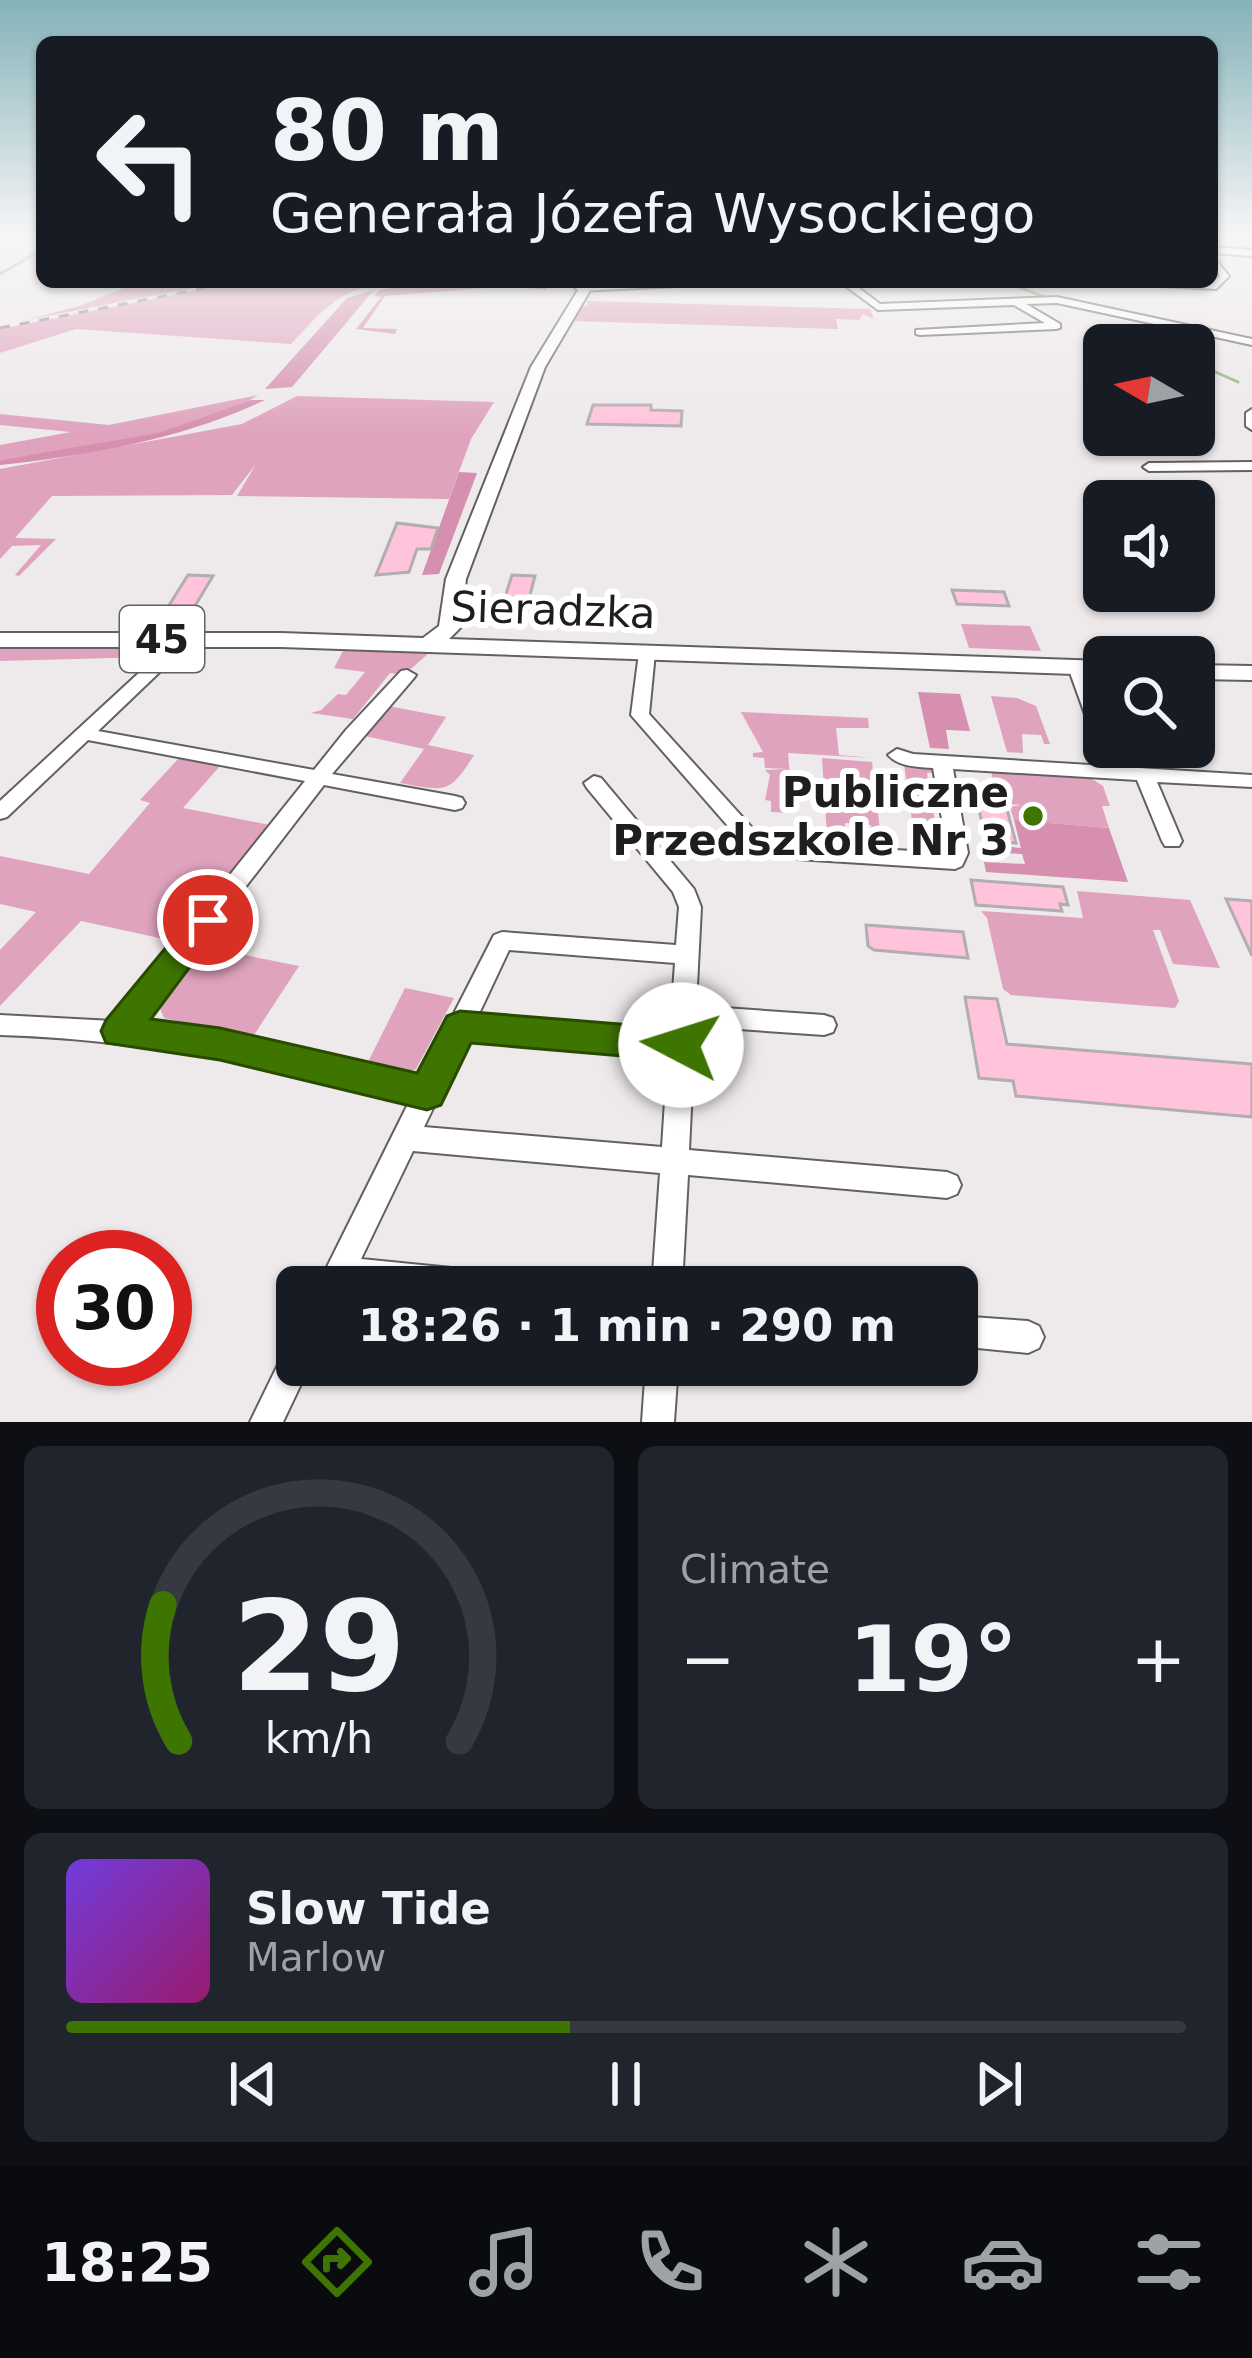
<!DOCTYPE html>
<html lang="en">
<head>
<meta charset="utf-8">
<style>
  body { margin:0; font-family:"DejaVu Sans",sans-serif; background:#20242c; color:#f1f3f6; height:100vh; display:flex; flex-direction:column; font-size:45px; white-space:nowrap }
  * { box-sizing:border-box; margin:0 }
  p { font-size:39px; color:#9ea1a6 }
  .icon { flex:none; width:66px; height:66px; fill:none; stroke:currentColor; stroke-width:2; stroke-linecap:round; stroke-linejoin:round }
  .map { position:relative; height:1422px; overflow:hidden }
  .sheet { display:flex; flex-direction:column; gap:24px; padding:24px; background:#0d0f14; flex:1 }
  .sheet>* { flex:none }
  .banner { position:absolute; left:36px; top:36px; width:1182px; height:252px; border-radius:18px; box-shadow:0 3px 9px #0004; background:#171b24; color:#f1f3f6; overflow:hidden }
  .needle { width:78px; rotate:279deg }
  .controls { position:absolute; left:1083px; top:324px; display:grid; gap:24px }
  .controls a { display:grid; place-items:center; width:132px; height:132px; border-radius:18px; background:#171b24; box-shadow:0 3px 9px #0004; font-size:60px }
  .speed { position:absolute; left:36px; top:1230px; display:flex; gap:24px; font-size:60px; font-weight:700; text-align:center }
  .speed>* { display:grid; place-content:center; width:156px; height:156px; border-radius:50%; background:#171b24; box-shadow:0 3px 9px #0004; line-height:1 }
  .speed .limit { border:18px solid #d22; background:#fff; color:#111 }
  .pin { position:absolute; display:grid; place-items:center; width:102px; height:102px; color:#fff; margin:-51px; border:6px solid #fff; border-radius:50%; box-shadow:0 3px 12px #0007 }
  .me { position:absolute; width:132px; margin:-66px; rotate:275deg; stroke-linejoin:round; filter:drop-shadow(0 0 9px #0008) }
  .turn { display:flex; align-items:center; gap:42px; height:252px; padding:0 36px; font-size:54px }
  .turn .icon { width:156px; height:156px; stroke-width:2.5 }
  .turn b { display:block; font-size:84px; line-height:102px }
  .big { font-size:90px; font-weight:700; line-height:1.1 }
  .sheet .tile { flex:1; display:flex; flex-direction:column; justify-content:center; gap:18px; min-width:0; padding:0 42px; border-radius:18px; background:#20242c }
  .sheet .dial { align-items:center; gap:0 }
  .dial svg { height:312px; overflow:visible; fill:none; stroke:#363941; stroke-width:7; stroke-linecap:round; text-anchor:middle }
  .dial text { fill:#f1f3f6; stroke:none }
  .song { display:flex; align-items:center; gap:36px }
  .cover { width:144px; height:144px; border-radius:18px; background:linear-gradient(135deg,hsl(260 70% 55%),hsl(320 70% 35%)) }
  .played { height:12px; border-radius:6px; background:linear-gradient(90deg,#3e7400 45%,#363941 45%) }
  .keys { display:flex; justify-content:space-around; direction:ltr }
  .heat { display:flex; justify-content:space-between; align-items:center; font-size:66px; direction:ltr }
  .sheet .tiles { flex:1; display:grid; gap:24px; grid-template-columns:1fr 1fr }
  .tile:last-child { grid-column:span 2 }
  .trip { position:absolute; left:276px; top:1266px; width:702px; height:120px; border-radius:18px; background:#171b24; box-shadow:0 3px 9px #0004; font-weight:700; line-height:120px; text-align:center }
  .dock { display:flex; height:192px; justify-content:space-around; align-items:center; background:#090b0e; color:#9ea1a6 }
  .dock .icon { width:84px; height:84px }
  .dock .on { color:#3e7400 }
  .dock b { font-size:54px; color:#f1f3f6 }
  .map>svg:first-child { display:block }
  .green { fill:#dfa3bd }
  .forest { fill:#d68fae }
  .lines { fill:none; stroke-linecap:round; stroke-linejoin:round }
  .stream { stroke:#8bb073; stroke-width:3 }
  .building { fill:#ffc3dc; stroke:#b2adaf; stroke-width:3 }
  .minor-casing { stroke:#646062; stroke-width:4 }
  .major-casing { stroke:#646062; stroke-width:4 }
  .minor { fill:#fff; fill-rule:evenodd }
  .major { fill:#fff; fill-rule:evenodd }
  .rail { stroke:#898687; stroke-width:3; stroke-dasharray:10 10; stroke-linecap:butt }
  .route { fill:#3e7400; stroke:#284b00; stroke-width:3 }
  .poi-dot { fill:#3e7400; stroke:#fff; stroke-width:4.5 }
  .labels { text-anchor:middle; dominant-baseline:central; stroke-width:12; stroke-linejoin:round; paint-order:stroke }
  .shield { fill:#fff; stroke:#626162; stroke-width:3 }
  .shield-label { font-size:39px; font-weight:bold; fill:#1f1d1e }
  .street-label { font-size:42px; fill:#1f1d1e; stroke:#fff }
  .poi-label { font-size:42px; font-weight:bold; fill:#1f1d1e; stroke:#fff; text-anchor:end }
</style>
</head>
<body>
<div class="map">
<svg width="1252" height="1422" viewBox="0 0 1252 1422">
  <rect width="100%" height="100%" fill="#eee9eb"/>
  <g class="green">
    <path d="M139 282H224L26 320 79 306Z"/>
    <path d="M240 282H389C338 290 326 307 291 344L76 329 0 353V329Z"/>
    <path d="M587 301 870 309 874 319 863 314 859 320 836 319 838 329 572 321 581 306H588Z"/>
    <path d="M258 395C185 443 83 446 0 460V445L71 432 0 425V414L109 425Z"/>
    <path d="M297 396 494 402 471 439 449 499 237 496 256 464 232 495 52 496 15 538 56 539 19 576 15 575 41 545 12 546 0 559V469L242 424Z"/>
    <path d="M961 624 1030 626 1041 651 969 648Z"/>
    <path d="M172 645 162 655 149 657 0 661V646Z"/>
    <path d="M344 649 430 652 404 675 390 673 353 719 311 713 321 710 338 694 346 695 365 672 334 668Z"/>
    <path d="M991 696 1017 698 1036 706 1050 744H1044L1041 735 1022 734 1023 753 1007 752Z"/>
    <path d="M388 706 446 717 428 745 474 755C449 795 445 791 400 783L424 749 365 736Z"/>
    <path d="M741 712 868 718 869 728H836L839 755 872 758 788 753 793 813 771 812V801L765 800 770 775 765 770 788 769 765 768 764 758 753 757V753L763 752Z"/>
    <path d="M179 758 220 766 183 808 270 825 178 942 81 921 0 1006V950L36 912 0 904V856L89 874 150 803 140 800Z"/>
    <path d="M822 758 872 762 881 839 873 838 871 825 845 823 846 847 828 850Z"/>
    <path d="M904 764 932 767 938 772 927 773 937 833 949 835 948 841 934 843 935 853 917 856Z"/>
    <path d="M992 772 1089 777 1103 786 1110 806H1102L1109 828 1014 820 1010 807 1021 805 1009 804 999 784H991Z"/>
    <path d="M1077 891 1190 900 1220 968 1173 964 1160 930H1153L1179 1001 1175 1008 1011 995 1003 989 987 918 981 911 1083 918Z"/>
    <path d="M205 947 299 966 252 1038 164 1018 159 1006Z"/>
    <path d="M405 988 454 998 416 1069 404 1073 367 1064Z"/>
  </g>
  <g class="forest">
    <path d="M423 282 546 284V290L509 286 385 296 363 328 397 329 395 334 356 329 381 297 375 296 379 290Z"/>
    <path d="M374 290 292 387 265 389 347 298Z"/>
    <path d="M251 400H265C182 439 91 455 0 465V460L159 433Z"/>
    <path d="M459 472 477 473 439 574 422 575Z"/>
    <path d="M918 692 960 694 970 731 946 730 949 749 930 748Z"/>
    <path d="M1014 820 1109 828 1128 882 986 872 984 862 1025 864 1022 854 982 852 980 843 1021 848Z"/>
  </g>
  <g class="lines">
    <g class="stream">
      <path d="M0 274 33 255 42 256"/>
      <path d="M1006 282 1047 298"/>
      <path d="M1202 366 1238 382"/>
    </g>
  </g>
  <g class="building">
    <path d="M593 405H651V410L682 411 681 426 587 424Z"/>
    <path d="M397 523 438 528 431 549H417L409 572 376 575Z"/>
    <path d="M188 575 213 576 187 619 161 618Z"/>
    <path d="M512 575 535 576 525 614 500 613Z"/>
    <path d="M952 590 1004 592 1009 606 957 604Z"/>
    <path d="M976 796 1004 798 1016 843 986 841Z"/>
    <path d="M971 880 1063 887 1068 905 1060 904 1062 911 976 905Z"/>
    <path d="M1226 899 1252 901V956L1236 921Z"/>
    <path d="M866 925 963 932 968 958 874 950 868 946Z"/>
    <path d="M965 997 997 999 1007 1044 1252 1064V1117L1016 1096 1013 1081 979 1078Z"/>
  </g>
  <g class="lines">
    <defs>
      <g id="minor">
        <path d="M1212 247 1252 250V256L1212 253Z"/>
        <path d="M1212 255 1229 276 1216 289 1141 285 1136 282 1211 284 1220 276 1212 264Z"/>
        <path d="M644 282H702L697 285 580 291 575 288 580 285Z"/>
        <path d="M840 282H851L880 304 1057 297 1252 339V345L1174 328 1149 345H1137L1164 326 1057 303 1026 304 1060 324V328L1056 329 920 335 916 334V330L1045 323 1014 305 878 310Z"/>
        <path d="M1252 409V430L1246 426V413Z"/>
        <path d="M1252 462V470L1149 471 1143 467 1149 463Z"/>
        <path d="M185 634 193 639 191 642 98 731 314 770 346 730 401 671 407 670 416 675 413 679 332 774 455 796 462 798 465 803 462 808 455 810 324 785 140 1024 268 1046 420 1080 494 935 502 932 676 945 679 907 673 892 587 788 584 783 594 776 601 778 694 889 701 907 696 1006 824 1015 833 1018 836 1025 833 1032 824 1035 695 1026 689 1150 947 1172 957 1176 961 1185 957 1194 947 1198 688 1175 682 1287H652L660 1173 413 1151 361 1259 492 1272 503 1276 507 1287H317L410 1100C274 1067 140 1039 0 1035V1015L113 1021 305 781 88 740 7 817 0 819V801L179 636ZM509 950 675 963 670 1033 477 1018ZM467 1038 668 1055 662 1147 424 1127Z"/>
        <path d="M647 648 655 653 649 714 755 831 771 843 948 853 933 768C918 767 899 767 888 755L897 749 913 754 1252 775V787L1157 782 1182 841 1179 846H1165L1162 841 1137 780 953 769 968 853 962 866 955 869 766 857 741 841 631 715 639 653Z"/>
        <path d="M1077 662C1099 675 1104 723 1104 747H1108L1097 746 1095 742 1068 667Z"/>
        <path d="M957 1316 1028 1321 1039 1326 1044 1337 1039 1348 1028 1353 957 1346Z"/>
        <path d="M297 1343V1365H310L283 1422H250L286 1348Z"/>
        <path d="M646 1365H678L674 1422H642Z"/>
      </g>
      <g id="major">
        <path d="M583 282H595L545 367 466 579 460 628 449 639 1104 661V675L281 647H0V633H281L423 638 439 626 446 579 531 367Z"/>
        <path d="M1194 665 1252 666V680L1194 679Z"/>
      </g>
    </defs>
    <use href="#minor" class="minor-casing"/>
    <use href="#major" class="major-casing"/>
    <use href="#minor" class="minor"/>
    <use href="#major" class="major"/>
    <path class="rail" d="M0 328 236 282"/>
  </g>
  <linearGradient id="sky" x2="0" y2="1"><stop stop-color="#83b2b9"/><stop offset="0.54" stop-color="#f7f5f6"/><stop offset="1" stop-color="#f7f5f6" stop-opacity="0"/></linearGradient>
  <rect width="1252" height="434" fill="url(#sky)"/>
  <path class="route" d="M208 907 220 911 225 920 151 1019 220 1028 417 1073 447 1016 460 1011 681 1029 695 1033 700 1045 695 1056 681 1061 471 1043 441 1105 427 1110 220 1060 106 1043 101 1031 106 1020 196 911Z"/>
  <circle class="poi-dot" cx="1033" cy="816" r="12"/>
  <g class="labels">
    <rect class="shield" x="120" y="606" width="84" height="66" rx="9"/>
    <g class="shield-label">
      <text x="162" y="639">45</text>
    </g>
    <g class="street-label">
      <text transform="translate(553 610) rotate(2)">Sieradzka</text>
    </g>
    <g class="poi-label">
      <text x="1009" y="792">Publiczne<tspan x="1009" dy="48">Przedszkole Nr 3</tspan></text>
    </g>
  </g>
</svg>
<div class="controls">
<a><svg class="needle" viewBox="-14 -14 28 28"><path d="M0-13l5 13h-10z" fill="#e53935"/><path d="M0 13l5-13h-10z" fill="#9ea1a6"/></svg></a>
<a><svg class="icon" aria-label="sound" viewBox="0 0 24 24"><path d="M4 9h4l5-4v14l-5-4H4zM17 9q2 3 0 6"/></svg></a>
<a><svg class="icon" aria-label="search" viewBox="0 0 24 24"><circle cx="10" cy="10" r="6"/><path d="M15 15l6 6"/></svg></a>
</div>
<div class="speed"><div class="limit">30</div></div>
<div class="pin" style="left:208px;top:920px;background:#d93025"><svg class="icon" aria-label="arrive" viewBox="0 0 24 24"><path d="M6 21V4h12l-3 4 3 4H6"/></svg></div>
<svg class="me" style="left:681px;top:1045px" viewBox="-20 -20 40 40"><circle r="19" fill="#fff"/><path d="M0-13L10 11 0 6-10 11z" fill="#3e7400"/></svg>
<div class="trip">18:26 · 1 min · 290 m</div>
<div class="banner">
<div class="turn"><svg class="icon" aria-label="left" viewBox="0 0 24 24"><path d="M17 20v-9H6M10 6l-5 5 5 5"/></svg><div><b>80 m</b>Generała Józefa Wysockiego</div></div>
</div>
</div>
<section class="sheet">
<div class="tiles">
<div class="tile dial"><svg viewBox="0 0 100 80">
<path d="M14 69A42 42 0 1 1 86 69"/>
<path d="M14 69A42 42 0 0 1 10 34" stroke="#3e7400"/>
<text x="50" y="56" font-size="32" font-weight="700">29</text>
<text x="50" y="72" font-size="11">km/h</text>
</svg></div>
<div class="tile"><p>Climate</p>
<div class="heat"><a>−</a><b class="big">19°</b><a>+</a></div>
</div>
<div class="tile">
<div class="song"><i class="cover"></i><div><b>Slow Tide</b><p>Marlow</p></div></div>
<div class="played"></div>
<div class="keys"><svg class="icon" aria-label="previous" viewBox="0 0 24 24"><path d="M18 5L8 12l10 7zM5 5v14"/></svg><svg class="icon" aria-label="pause" viewBox="0 0 24 24"><path d="M8 5v14M16 5v14"/></svg><svg class="icon" aria-label="next" viewBox="0 0 24 24"><path d="M6 5l10 7-10 7zM19 5v14"/></svg></div>
</div>
</div>
</section>
<nav class="dock">
<b>18:25</b>
<svg class="icon on" aria-label="directions" viewBox="0 0 24 24"><path d="M12 3l9 9-9 9-9-9zM9 14v-3h6M13 9l2 2-2 2"/></svg>
<svg class="icon" aria-label="music" viewBox="0 0 24 24"><path d="M9 18V5l10-2v13"/><circle cx="6" cy="18" r="3"/><circle cx="16" cy="16" r="3"/></svg>
<svg class="icon" aria-label="phone" viewBox="0 0 24 24"><path d="M5 4h4l2 5-3 2q2 4 5 5l2-3 5 2v4C11 20 4 13 5 4z"/></svg>
<svg class="icon" aria-label="climate" viewBox="0 0 24 24"><path d="M12 3v18M4 7l16 10M4 17L20 7"/></svg>
<svg class="icon" aria-label="car" viewBox="0 0 24 24"><path d="M5 17H2v-5l4-1 3-4h7l3 4 3 1v5h-3M9 17h6M6 11h13"/><circle cx="7" cy="17" r="2"/><circle cx="17" cy="17" r="2"/></svg>
<svg class="icon" aria-label="filters" viewBox="0 0 24 24"><path d="M4 7h16M4 17h16"/><circle cx="9" cy="7" r="2"/><circle cx="15" cy="17" r="2"/></svg>
</nav>
</body>
</html>
